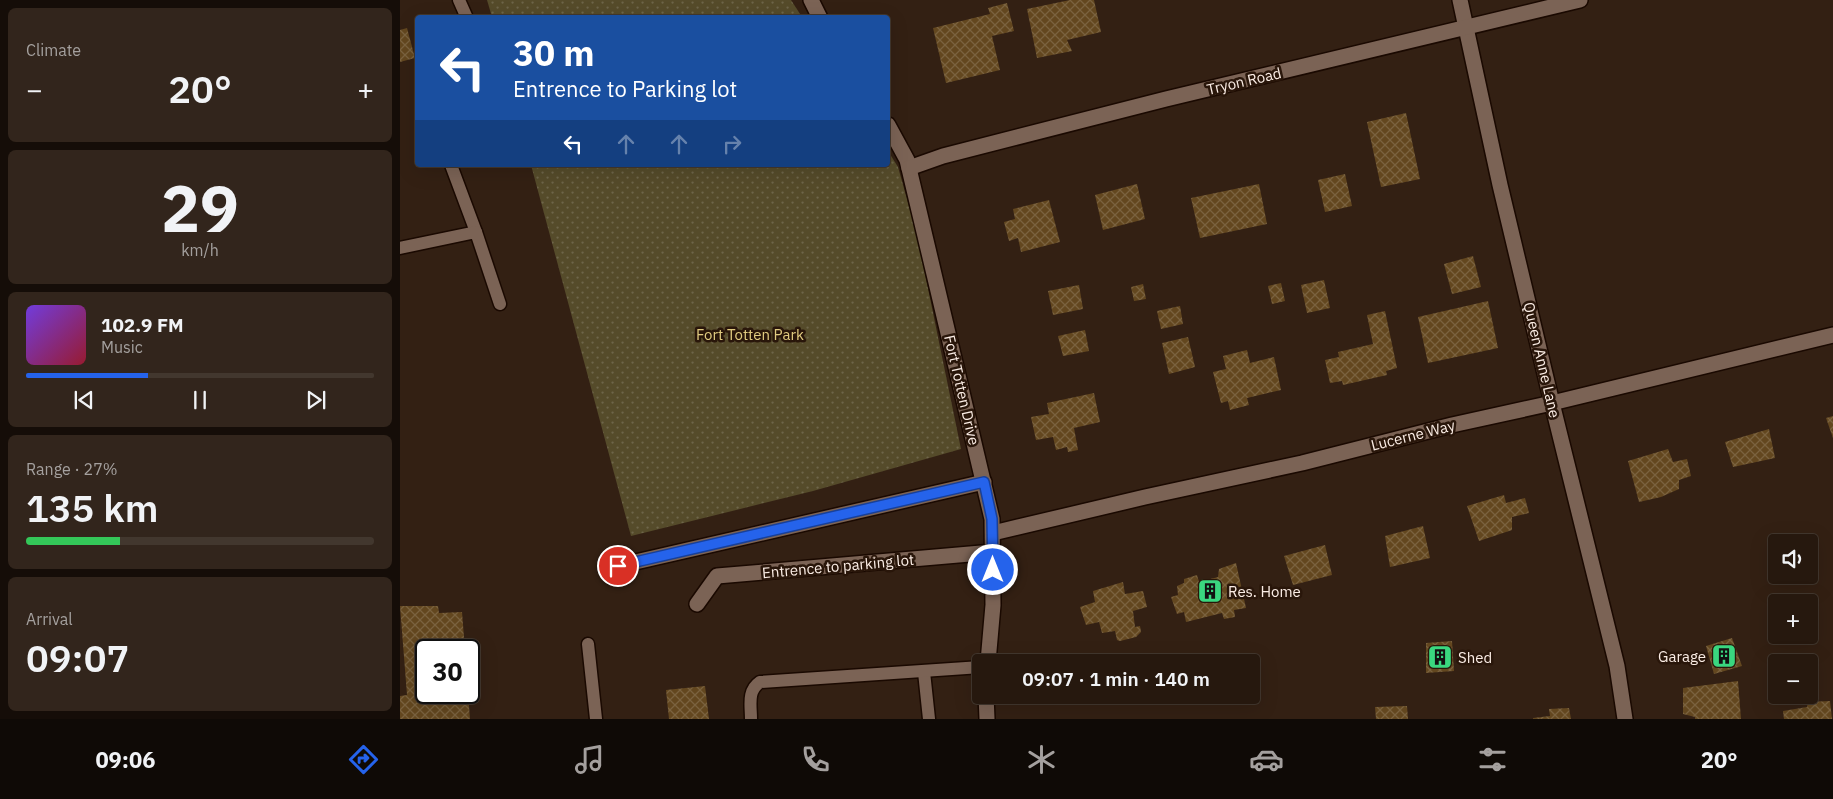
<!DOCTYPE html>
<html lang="en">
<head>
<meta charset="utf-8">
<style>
  body { margin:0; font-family:"IBM Plex Sans",sans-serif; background:#32251c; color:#f1f3f6; height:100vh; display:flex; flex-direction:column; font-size:19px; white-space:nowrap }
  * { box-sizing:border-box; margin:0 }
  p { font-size:16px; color:#a4a09e }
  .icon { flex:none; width:28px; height:28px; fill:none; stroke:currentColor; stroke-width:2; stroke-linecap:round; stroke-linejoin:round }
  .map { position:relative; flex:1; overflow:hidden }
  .panel { display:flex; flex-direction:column; gap:8px; padding:8px; background:#150d08; width:400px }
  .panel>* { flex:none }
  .hud { position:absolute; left:15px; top:15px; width:475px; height:152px; border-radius:5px; box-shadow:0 5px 20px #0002,0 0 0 1px #42372e; background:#1a4fa0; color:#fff; overflow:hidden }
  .tools { position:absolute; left:1368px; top:534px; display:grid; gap:10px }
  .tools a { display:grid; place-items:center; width:50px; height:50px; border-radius:5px; background:#26180e; box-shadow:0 5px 20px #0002,0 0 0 1px #42372e; font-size:25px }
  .speed { position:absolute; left:15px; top:639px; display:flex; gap:10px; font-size:25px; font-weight:700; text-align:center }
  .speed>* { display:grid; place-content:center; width:65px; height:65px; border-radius:50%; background:#26180e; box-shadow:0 5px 20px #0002,0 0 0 1px #42372e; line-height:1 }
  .speed .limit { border:2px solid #111; border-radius:8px; background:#fff; color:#111 }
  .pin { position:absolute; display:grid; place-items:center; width:42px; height:42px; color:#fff; margin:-21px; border:2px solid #fff; border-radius:50%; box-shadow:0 1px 5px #0007 }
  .me { position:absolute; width:55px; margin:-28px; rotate:0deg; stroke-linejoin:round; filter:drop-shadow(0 0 4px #0008) }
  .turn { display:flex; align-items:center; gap:18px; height:105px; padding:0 15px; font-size:22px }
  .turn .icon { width:65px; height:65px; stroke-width:2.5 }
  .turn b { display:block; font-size:35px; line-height:42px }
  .lanes { display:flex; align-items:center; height:48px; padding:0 15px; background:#0003; justify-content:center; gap:25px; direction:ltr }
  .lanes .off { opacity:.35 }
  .big { font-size:38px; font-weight:600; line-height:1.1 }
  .panel .tile { flex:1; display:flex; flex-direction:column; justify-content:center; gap:8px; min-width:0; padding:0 18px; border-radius:8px; background:#32251c }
  .panel .dial { align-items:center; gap:0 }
  .dial b { font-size:65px; line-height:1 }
  .song { display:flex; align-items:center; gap:15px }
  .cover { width:60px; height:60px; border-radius:8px; background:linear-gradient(135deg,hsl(260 70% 55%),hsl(350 70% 35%)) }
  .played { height:5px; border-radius:2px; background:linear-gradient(90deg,#2563eb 35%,#42372e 35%) }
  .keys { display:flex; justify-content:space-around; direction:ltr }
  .heat { display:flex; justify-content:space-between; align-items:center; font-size:28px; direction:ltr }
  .charge { height:8px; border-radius:4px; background:linear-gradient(90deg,#34c759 27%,#42372e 0) }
  .trip { position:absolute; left:572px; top:654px; width:288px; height:50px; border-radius:5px; background:#26180e; box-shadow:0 5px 20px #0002,0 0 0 1px #42372e; font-weight:600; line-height:50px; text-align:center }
  .tabs { display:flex; height:80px; justify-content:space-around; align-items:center; background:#0f0a06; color:#a4a09e }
  .tabs .icon { width:35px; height:35px }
  .tabs .active { color:#2563eb }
  .tabs b { font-size:22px; color:#f1f3f6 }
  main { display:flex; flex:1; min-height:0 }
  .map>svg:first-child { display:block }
  .park { fill:url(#park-dots) }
  .building { fill:url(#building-cross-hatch) }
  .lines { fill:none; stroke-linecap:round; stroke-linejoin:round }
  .lane-casing { stroke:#1a0901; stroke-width:15 }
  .street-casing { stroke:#1a0901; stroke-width:18 }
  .lane { stroke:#7b6355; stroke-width:12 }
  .street { stroke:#7b6355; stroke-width:15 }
  .route-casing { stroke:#184099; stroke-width:12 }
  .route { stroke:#2563eb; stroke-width:9 }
  .labels { text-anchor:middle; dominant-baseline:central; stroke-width:5; stroke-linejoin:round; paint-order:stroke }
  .street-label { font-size:15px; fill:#fbede5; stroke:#29160a }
  .park-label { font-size:15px; fill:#e1cb80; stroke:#29160a }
  .poi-label { font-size:15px; fill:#fbede5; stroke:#29160a; text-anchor:start }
</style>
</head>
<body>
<main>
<section class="panel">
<div class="tile"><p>Climate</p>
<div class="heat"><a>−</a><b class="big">20°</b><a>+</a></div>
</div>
<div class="tile dial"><b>29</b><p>km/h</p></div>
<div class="tile">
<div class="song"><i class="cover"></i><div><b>102.9 FM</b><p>Music</p></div></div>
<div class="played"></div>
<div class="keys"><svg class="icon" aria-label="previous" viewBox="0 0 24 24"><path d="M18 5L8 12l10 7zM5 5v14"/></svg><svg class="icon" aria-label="pause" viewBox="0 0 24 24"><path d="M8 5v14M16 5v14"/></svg><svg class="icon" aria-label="next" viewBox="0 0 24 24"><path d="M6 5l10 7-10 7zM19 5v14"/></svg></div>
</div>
<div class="tile"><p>Range · 27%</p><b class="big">135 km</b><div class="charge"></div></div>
<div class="tile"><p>Arrival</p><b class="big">09:07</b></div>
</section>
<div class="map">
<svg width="1433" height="719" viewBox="0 0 1433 719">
  <defs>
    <pattern id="park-dots" width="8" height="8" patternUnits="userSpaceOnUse" patternTransform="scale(1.25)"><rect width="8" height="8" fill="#554b2a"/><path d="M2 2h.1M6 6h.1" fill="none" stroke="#6e6549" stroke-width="1.8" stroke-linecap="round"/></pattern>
    <pattern id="building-cross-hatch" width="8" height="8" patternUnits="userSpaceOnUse" patternTransform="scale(1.25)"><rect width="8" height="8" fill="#63471f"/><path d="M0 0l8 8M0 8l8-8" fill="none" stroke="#7a623f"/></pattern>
  </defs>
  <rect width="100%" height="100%" fill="#332013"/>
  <g class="park">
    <path d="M87 0H391L402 17H92Z"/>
    <path d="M488 151 498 167 517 235 561 449 413 491 231 536 131 165H488Z"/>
  </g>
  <g class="building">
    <path d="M670 0H694L701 32 667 40 672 51 637 58 627 9Z"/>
    <path d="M607 3 614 31 592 36 600 70 546 83 533 28 590 14 588 8Z"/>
    <path d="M7 28 15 58 0 62V30Z"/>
    <path d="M1006 113 1020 179 981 187 967 122Z"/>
    <path d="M945 174 952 206 925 212 918 180Z"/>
    <path d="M737 184 745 219 703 230 695 195Z"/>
    <path d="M859 184 867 224 800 238 791 198Z"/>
    <path d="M649 200 660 242 621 252 618 238 609 241 604 222 615 219 613 209Z"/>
    <path d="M1073 256 1081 287 1052 294 1044 264Z"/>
    <path d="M924 280 930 308 907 313 901 285Z"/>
    <path d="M881 283 885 301 872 304 868 286Z"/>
    <path d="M743 284 746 299 734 301 731 287Z"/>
    <path d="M679 285 683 309 653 315 648 291Z"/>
    <path d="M1088 301 1098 348 1028 363 1018 317Z"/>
    <path d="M780 306 783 324 761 329 757 311Z"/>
    <path d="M985 311 997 368 986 371 987 375 943 385 942 381 930 383 925 360 939 357 938 352 973 344 967 315Z"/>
    <path d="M685 330 689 351 663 356 658 336Z"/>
    <path d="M788 337 795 367 769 374 762 343Z"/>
    <path d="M847 350 850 363 874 357 881 390 847 398 849 405 830 410 828 401 821 403 813 372 826 369 823 356Z"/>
    <path d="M694 393 700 422 674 428 678 450 668 452 667 447 656 450 653 437 636 440 631 417 649 414 647 403Z"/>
    <path d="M1433 416V438L1426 418Z"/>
    <path d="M1369 429 1375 458 1333 467 1325 442Z"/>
    <path d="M1268 449 1273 462 1287 459 1291 476 1279 480V489L1261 497 1239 502 1228 461Z"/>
    <path d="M1104 495 1106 503 1125 498 1129 513 1112 517V530L1079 541 1067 506Z"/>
    <path d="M1023 526 1030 558 990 567 985 536Z"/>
    <path d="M925 545 932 575 893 585 884 556Z"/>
    <path d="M836 563 846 608 834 610 835 617 824 619 822 613 786 622 784 612 777 614 771 597 778 595 777 586 784 583V579L797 575 799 582 818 577 819 569Z"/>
    <path d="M723 582 725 594 743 591 747 607 733 611 735 627 740 626 741 632 736 637 720 641 717 640 715 631 702 633 699 622 686 625 680 607 695 602 693 591Z"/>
    <path d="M0 606H38L39 613 62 612 65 650H26V692H68L70 719H0V696L7 695Z"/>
    <path d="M1332 638 1342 666 1314 674 1306 646Z"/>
    <path d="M1052 641 1054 671 1026 673V643Z"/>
    <path d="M1338 681 1341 719H1295V717L1283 714V688Z"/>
    <path d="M305 686 309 719H269L266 690Z"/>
    <path d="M1430 701 1432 719H1384L1383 711 1407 707 1408 702Z"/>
    <path d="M1007 706 1008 719H976L975 707Z"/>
    <path d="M1169 708 1171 719H1133V718L1150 716 1149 709Z"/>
  </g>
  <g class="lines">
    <defs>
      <g id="lane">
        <path d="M59 0 67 18"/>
        <path d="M51 165 76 232"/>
        <path d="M0 248 76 232 100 304"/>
        <path d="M188 644 196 719"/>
        <path d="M524 672 529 719"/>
        <path d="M351 719C351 705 347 691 360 682L581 667"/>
      </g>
      <g id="street">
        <path d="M411 0 420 18"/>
        <path d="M1060 0 1100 185 1152 403 1217 666 1225 719"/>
        <path d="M488 125 507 160 592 519 593 605 588 662"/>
        <path d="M509 168 543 156 766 99 1180 0"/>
        <path d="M593 533 745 497 902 463 1052 425 1152 403 1433 335"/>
        <path d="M218 566 584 482"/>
        <path d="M297 604 317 576 593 552"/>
        <path d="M586 695 587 719"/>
      </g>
    </defs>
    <use href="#lane" class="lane-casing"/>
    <use href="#street" class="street-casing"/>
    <use href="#lane" class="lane"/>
    <use href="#street" class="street"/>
  </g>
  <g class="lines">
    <defs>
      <path id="route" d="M218 566 584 482 592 519 593 570"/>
    </defs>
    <use href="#route" class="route-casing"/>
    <use href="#route" class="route"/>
  </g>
  <defs>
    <symbol id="building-square" viewBox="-11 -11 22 22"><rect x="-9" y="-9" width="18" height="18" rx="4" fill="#3ad77f" stroke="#29160a"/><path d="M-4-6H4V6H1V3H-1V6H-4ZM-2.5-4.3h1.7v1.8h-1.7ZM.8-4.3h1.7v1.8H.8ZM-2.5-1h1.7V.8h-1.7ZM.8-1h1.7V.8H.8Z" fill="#111"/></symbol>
  </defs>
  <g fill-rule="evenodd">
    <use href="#building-square" x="796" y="577" width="28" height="28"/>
    <use href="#building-square" x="1310" y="642" width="28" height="28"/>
    <use href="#building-square" x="1026" y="643" width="28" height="28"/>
  </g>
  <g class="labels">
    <g class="street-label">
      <text transform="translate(844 81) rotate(-13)">Tryon Road</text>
      <text transform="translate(1142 360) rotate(77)">Queen Anne Lane</text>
      <text transform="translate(562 390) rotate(77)">Fort Totten Drive</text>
      <text transform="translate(1013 435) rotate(-14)">Lucerne Way</text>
      <text transform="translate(438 566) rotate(-5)">Entrence to parking lot</text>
    </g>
    <g class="park-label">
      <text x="350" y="334">Fort Totten Park</text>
    </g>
    <g class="poi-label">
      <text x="828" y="591">Res. Home</text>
      <text x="1306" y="656" text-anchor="end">Garage</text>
      <text x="1058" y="657">Shed</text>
    </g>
  </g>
</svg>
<div class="tools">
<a><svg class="icon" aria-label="sound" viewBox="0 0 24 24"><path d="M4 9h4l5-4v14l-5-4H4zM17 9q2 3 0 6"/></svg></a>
<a>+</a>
<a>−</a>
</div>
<div class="speed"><div class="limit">30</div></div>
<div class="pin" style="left:218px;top:566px;background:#d93025"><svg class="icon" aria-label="arrive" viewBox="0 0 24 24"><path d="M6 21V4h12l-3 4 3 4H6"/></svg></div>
<svg class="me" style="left:593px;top:570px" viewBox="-20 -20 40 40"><circle r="17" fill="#2563eb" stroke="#fff" stroke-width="3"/><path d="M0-11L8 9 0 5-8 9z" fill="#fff"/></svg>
<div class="trip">09:07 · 1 min · 140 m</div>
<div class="hud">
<div class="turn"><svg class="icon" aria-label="left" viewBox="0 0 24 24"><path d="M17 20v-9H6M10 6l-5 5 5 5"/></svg><div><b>30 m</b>Entrence to Parking lot</div></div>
<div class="lanes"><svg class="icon" aria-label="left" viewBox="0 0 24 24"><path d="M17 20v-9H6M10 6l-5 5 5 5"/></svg><svg class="icon off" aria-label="ahead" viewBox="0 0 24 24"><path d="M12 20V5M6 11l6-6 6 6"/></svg><svg class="icon off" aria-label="ahead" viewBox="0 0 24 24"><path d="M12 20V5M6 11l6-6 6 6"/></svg><svg class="icon off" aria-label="right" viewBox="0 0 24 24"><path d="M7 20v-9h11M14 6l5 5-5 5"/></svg></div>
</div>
</div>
</main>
<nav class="tabs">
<b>09:06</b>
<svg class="icon active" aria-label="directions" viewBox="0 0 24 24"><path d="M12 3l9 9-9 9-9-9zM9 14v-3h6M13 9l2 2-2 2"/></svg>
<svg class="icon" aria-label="music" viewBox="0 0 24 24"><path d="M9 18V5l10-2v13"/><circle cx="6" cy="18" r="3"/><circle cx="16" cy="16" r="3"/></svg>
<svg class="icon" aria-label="phone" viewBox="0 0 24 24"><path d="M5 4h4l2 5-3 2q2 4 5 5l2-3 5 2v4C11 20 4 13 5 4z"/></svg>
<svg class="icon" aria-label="climate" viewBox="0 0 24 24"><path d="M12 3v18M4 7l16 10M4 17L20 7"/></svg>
<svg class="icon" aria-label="car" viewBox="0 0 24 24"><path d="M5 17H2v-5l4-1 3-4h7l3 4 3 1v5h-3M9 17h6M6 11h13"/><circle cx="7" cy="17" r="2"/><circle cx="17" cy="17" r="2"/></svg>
<svg class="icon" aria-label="filters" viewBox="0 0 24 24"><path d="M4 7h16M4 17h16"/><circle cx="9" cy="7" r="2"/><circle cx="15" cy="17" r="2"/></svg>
<b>20°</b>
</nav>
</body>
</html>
